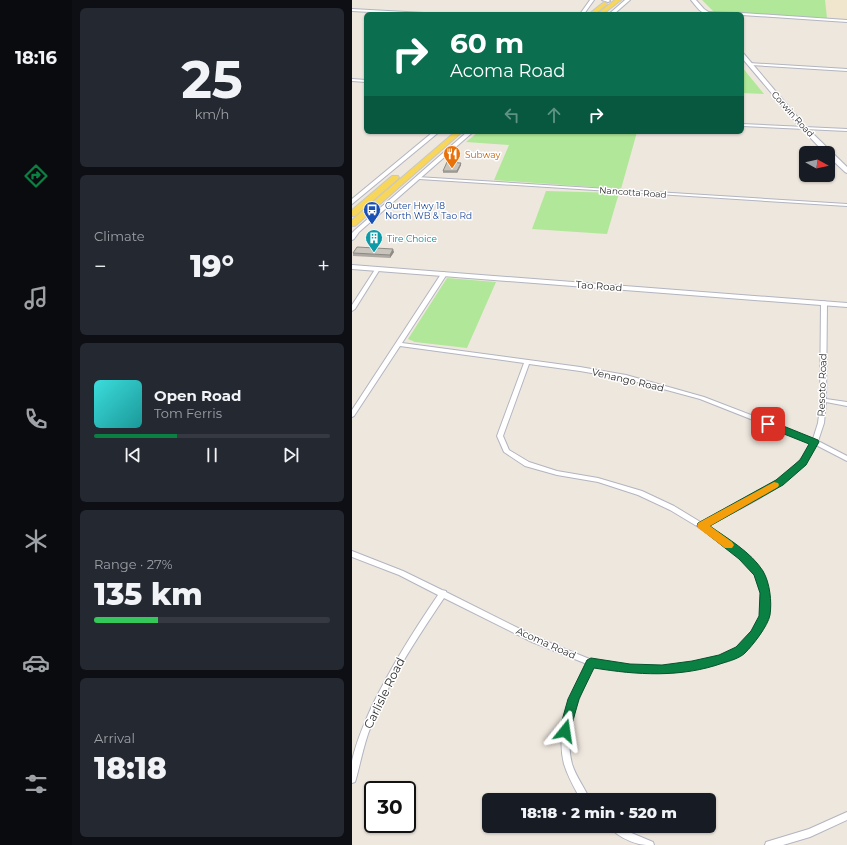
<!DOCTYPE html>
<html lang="en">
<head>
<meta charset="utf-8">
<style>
  body { margin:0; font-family:Montserrat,sans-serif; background:#242831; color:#f1f3f6; height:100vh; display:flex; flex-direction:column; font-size:15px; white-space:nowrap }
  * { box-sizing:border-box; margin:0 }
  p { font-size:13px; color:#9ea1a6 }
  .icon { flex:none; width:22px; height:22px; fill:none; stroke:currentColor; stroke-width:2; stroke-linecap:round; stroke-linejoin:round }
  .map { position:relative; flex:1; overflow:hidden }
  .side { display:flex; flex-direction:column; gap:8px; padding:8px; background:#0d0f14; width:280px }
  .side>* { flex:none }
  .top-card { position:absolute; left:12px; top:12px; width:380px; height:122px; border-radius:6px; box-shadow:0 1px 3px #0004; background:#0b6e4f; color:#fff; overflow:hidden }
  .needle { width:26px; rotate:98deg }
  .buttons { position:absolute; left:447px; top:146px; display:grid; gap:8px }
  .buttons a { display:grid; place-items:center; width:36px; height:36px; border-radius:6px; background:#171b24; box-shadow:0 1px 3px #0004; font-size:20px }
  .speed { position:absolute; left:12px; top:781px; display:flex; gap:8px; font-size:20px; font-weight:700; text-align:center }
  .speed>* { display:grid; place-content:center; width:52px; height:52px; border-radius:50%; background:#171b24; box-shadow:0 1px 3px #0004; line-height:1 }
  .speed .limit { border:2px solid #111; border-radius:6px; background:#fff; color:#111 }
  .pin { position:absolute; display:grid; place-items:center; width:34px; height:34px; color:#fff; margin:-17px; border-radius:8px; box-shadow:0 2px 6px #0006 }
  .me { position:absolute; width:44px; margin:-22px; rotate:15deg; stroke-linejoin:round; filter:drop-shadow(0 0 3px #0008) }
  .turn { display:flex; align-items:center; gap:14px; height:84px; padding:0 20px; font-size:18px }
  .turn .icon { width:52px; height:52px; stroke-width:2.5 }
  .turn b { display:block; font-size:28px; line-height:34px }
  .lanes { display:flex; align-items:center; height:38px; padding:0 20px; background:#0003; justify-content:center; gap:20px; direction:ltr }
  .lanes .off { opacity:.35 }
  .big { font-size:30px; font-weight:800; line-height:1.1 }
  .side .card { flex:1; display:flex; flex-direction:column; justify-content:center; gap:6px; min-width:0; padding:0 14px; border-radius:6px; background:#242831 }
  .side .dial { align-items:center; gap:0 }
  .dial b { font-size:52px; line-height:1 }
  .song { display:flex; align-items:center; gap:12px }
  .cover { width:48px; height:48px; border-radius:6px; background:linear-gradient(135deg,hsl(180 70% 55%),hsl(180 70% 35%)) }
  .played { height:4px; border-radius:2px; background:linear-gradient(90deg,#0b8043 35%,#363941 35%) }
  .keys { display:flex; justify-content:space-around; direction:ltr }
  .heat { display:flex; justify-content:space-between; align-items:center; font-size:22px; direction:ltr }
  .charge { height:6px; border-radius:3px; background:linear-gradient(90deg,#34c759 27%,#363941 0) }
  .trip { position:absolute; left:130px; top:793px; width:234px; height:40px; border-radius:6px; background:#171b24; box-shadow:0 1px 3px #0004; font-weight:800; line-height:40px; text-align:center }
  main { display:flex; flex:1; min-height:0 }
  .dock { display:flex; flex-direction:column; width:72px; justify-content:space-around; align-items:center; background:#090b0e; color:#9ea1a6 }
  .dock .icon { width:28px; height:28px }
  .dock .active { color:#0b8043 }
  .dock b { font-size:18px; color:#f1f3f6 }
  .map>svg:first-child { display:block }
  .education { fill:#f0e5cd }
  .green { fill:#b1e798 }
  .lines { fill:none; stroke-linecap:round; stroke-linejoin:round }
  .minor-casing { stroke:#b2b4c0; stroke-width:2 }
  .tertiary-casing { stroke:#b2b4c0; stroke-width:2 }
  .secondary-casing { stroke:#b2b4c0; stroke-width:2 }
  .primary-casing { stroke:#c8c8c8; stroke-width:2 }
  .minor { fill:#fff; fill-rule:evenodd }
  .tertiary { fill:#fff; fill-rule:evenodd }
  .secondary { fill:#fff; fill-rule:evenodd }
  .primary { fill:#f7d65a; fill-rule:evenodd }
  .wall { fill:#ada9a2 }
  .shaded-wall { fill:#8d8a84 }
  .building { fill:#c9c5bc; stroke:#8d8a84 }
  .route { fill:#0b8043; stroke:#07532c }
  .slow { fill:#f59e0b }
  .labels { text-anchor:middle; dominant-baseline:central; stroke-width:3; stroke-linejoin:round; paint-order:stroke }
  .far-street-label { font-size:9px; fill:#2c2c2c; stroke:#fff }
  .far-food-label { font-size:9px; fill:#c56008; stroke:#fff; text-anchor:start }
  .far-transit-label { font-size:9px; fill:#164399; stroke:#fff; text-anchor:start }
  .far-culture-label { font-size:9px; fill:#0d838f; stroke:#fff; text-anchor:start }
  .street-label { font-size:10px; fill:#2c2c2c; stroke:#fff }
  .near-street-label { font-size:12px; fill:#2c2c2c; stroke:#fff }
</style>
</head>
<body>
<main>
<nav class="dock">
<b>18:16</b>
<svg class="icon active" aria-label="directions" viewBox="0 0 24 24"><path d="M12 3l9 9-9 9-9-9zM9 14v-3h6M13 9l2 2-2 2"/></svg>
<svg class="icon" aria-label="music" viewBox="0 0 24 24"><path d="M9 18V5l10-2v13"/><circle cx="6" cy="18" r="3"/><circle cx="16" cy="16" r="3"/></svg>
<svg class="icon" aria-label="phone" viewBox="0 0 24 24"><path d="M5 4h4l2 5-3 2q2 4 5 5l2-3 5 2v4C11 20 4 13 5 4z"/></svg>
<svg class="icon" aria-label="climate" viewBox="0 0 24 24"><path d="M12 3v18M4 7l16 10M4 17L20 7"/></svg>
<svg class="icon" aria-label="car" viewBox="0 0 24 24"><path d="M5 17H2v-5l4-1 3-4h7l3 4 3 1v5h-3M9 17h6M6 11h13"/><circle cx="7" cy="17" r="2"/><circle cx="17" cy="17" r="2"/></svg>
<svg class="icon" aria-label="filters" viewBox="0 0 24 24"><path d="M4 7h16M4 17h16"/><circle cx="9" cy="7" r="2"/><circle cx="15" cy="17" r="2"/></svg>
</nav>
<section class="side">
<div class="card dial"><b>25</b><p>km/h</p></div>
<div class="card"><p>Climate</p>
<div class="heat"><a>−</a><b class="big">19°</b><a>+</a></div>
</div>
<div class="card">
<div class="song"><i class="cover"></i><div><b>Open Road</b><p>Tom Ferris</p></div></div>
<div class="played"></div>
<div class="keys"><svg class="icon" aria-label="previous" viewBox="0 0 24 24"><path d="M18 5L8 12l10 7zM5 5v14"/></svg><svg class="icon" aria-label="pause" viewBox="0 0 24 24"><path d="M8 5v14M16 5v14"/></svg><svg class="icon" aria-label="next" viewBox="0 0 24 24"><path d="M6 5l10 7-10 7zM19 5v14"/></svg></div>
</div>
<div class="card"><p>Range · 27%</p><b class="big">135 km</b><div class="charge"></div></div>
<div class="card"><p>Arrival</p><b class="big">18:18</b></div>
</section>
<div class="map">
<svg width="495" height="845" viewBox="0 0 495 845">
  <rect width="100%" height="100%" fill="#eee7de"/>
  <path class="education" d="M473 0H495V19L475 18Z"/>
  <g class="green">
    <path d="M350 0H473L475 18 362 12Z"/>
    <path d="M390 67 412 94 390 93Z"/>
    <path d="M126 132H285L269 189 142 180 157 145 114 142Z"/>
    <path d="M194 191 267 193 255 234 180 229Z"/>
    <path d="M95 278 144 282 115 348 63 342 56 339Z"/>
  </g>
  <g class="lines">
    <defs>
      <g id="minor">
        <path d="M0 9 72 13 74 14H54L0 11Z"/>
        <path d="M355 12 385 13 387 14H355Z"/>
        <path d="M390 13 495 20V22L390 15V14H388Z"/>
        <path d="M397 63 495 69V71L398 65H397Z"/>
        <path d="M0 79 14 80V82L0 81Z"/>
        <path d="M390 124 495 129V131L390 126Z"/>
        <path d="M65 177 495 204V206L67 179H65Z"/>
        <path d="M24 268H26L28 269 3 309 0 311V305Z"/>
        <path d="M92 272 95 274 50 343 228 367 274 375 352 397 461 439 466 423 468 407 469 303 472 301 475 303 474 399 495 402V406L474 402 472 423 466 441 495 456V461L464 445C447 484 390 507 355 526L393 554 409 573 417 593 416 616 406 636 391 652 372 662 340 669 310 673 278 672 241 666C227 697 211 730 220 764 224 777 233 788 238 800H229C223 789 216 777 212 764 203 729 220 695 235 664L180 642 92 598C63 641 34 685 16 734 11 749 8 764 4 779L3 782 0 783C0 776 0 768 0 761 4 742 12 724 20 706 39 667 62 630 86 595L47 575 0 557V551L51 571 90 590 94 591V592L186 638 240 660 278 666 310 667 340 663 367 657 385 648 400 632 408 616 409 593 403 574 389 558 348 528 318 510 286 495 246 482 205 475 173 466 152 452 145 436 172 363 48 346 2 416 0 417V410L89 274ZM177 364 228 371 274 379 348 399 459 443C442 481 385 503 350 523L322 506 290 491 246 478 205 471 177 462 157 450 151 436Z"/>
        <path d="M495 812V820L458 837 431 845H413L414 842 457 829Z"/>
        <path d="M258 826H269L277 832 301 842 302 845C297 845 291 845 287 844 278 842 261 834 258 826Z"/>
      </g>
      <g id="tertiary">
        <path d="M238 0H242L232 14H228Z"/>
        <path d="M250 0H257L258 1 256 2Z"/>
        <path d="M273 0H278L262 14H257Z"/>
        <path d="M81 132H87L0 204V199Z"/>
        <path d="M115 132H121L7 232 2 239 0 240V233L3 230Z"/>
        <path d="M0 265 495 303V307L0 269Z"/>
      </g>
      <g id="secondary">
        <path d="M339 0H344L352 9 358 13C350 16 344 6 339 0Z"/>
        <path d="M390 53 392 54 453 126 495 167V173L493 172 476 156V153H473L449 128 390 58Z"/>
      </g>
      <g id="primary">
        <path d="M263 0H269L251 14H245Z"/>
        <path d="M252 2 255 4 254 5 243 14H237Z"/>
        <path d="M103 132H110L3 226H0V220Z"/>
        <path d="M40 176H46L47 178 3 216H0V210Z"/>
      </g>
    </defs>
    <use href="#minor" class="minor-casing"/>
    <use href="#tertiary" class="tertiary-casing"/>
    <use href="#secondary" class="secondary-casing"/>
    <use href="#primary" class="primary-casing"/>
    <use href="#minor" class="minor"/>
    <use href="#tertiary" class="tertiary"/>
    <use href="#secondary" class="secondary"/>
    <use href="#primary" class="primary"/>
  </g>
  <g class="wall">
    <path d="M109 163V165L105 173H91V171Z"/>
    <path d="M42 252 38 258 1 256V253Z"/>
  </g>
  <g class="shaded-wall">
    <path d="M109 163V165L105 173V171Z"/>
    <path d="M41 249 42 252 38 258V255Z"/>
  </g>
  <g class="building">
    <path d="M95 162 109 163 105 171H91Z"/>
    <path d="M5 247 41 249 38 255 1 253Z"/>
  </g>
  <path class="route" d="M412 421H419L466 440 467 442 454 465 431 485 358 526C376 539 399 552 411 571 418 583 420 602 418 615 416 626 401 645 393 653 388 658 378 661 371 663 329 678 285 675 242 668L227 699 217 735 213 736 209 735 207 731 216 699 235 660 239 658 278 664 310 665 340 661 367 655 384 647 399 631 407 616 408 593 402 575 387 559 345 526 346 523 424 480 448 460 457 444 412 426 411 424Z"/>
  <path class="slow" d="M422 482 426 483 427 485 426 487 358 526 380 542 382 545 380 548H373L346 528 345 526 346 523Z"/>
  <defs>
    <symbol id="restaurant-pin" viewBox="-11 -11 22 30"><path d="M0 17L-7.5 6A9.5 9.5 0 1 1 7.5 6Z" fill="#e8710a" stroke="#fff"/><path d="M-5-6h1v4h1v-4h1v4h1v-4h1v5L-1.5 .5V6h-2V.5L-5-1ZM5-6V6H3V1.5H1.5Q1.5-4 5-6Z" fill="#fff"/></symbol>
    <symbol id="bus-pin" viewBox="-11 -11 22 30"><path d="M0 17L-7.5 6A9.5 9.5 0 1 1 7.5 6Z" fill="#1a4fb4" stroke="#fff"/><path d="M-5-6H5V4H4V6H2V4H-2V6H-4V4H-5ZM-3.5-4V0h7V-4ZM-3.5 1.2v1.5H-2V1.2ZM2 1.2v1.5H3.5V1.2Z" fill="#fff"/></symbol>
    <symbol id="building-pin" viewBox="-11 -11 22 30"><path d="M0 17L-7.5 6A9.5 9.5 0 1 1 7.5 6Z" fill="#0f9aa8" stroke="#fff"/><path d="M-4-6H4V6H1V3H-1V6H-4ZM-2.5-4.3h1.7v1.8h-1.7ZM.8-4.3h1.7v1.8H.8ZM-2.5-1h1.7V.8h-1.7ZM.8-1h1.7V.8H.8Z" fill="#fff"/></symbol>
  </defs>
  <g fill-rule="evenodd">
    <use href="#restaurant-pin" x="90" y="144" width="20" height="27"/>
    <use href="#bus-pin" x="10" y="200" width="20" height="27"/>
    <use href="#building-pin" x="12" y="228" width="20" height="27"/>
  </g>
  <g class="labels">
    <g class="far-street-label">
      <text transform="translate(441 114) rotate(48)">Corwin Road</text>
      <text transform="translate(281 192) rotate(4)">Nancotta Road</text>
    </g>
    <g class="far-food-label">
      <text x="113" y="154">Subway</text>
    </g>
    <g class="far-transit-label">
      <text x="33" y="205">Outer Hwy 18<tspan x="33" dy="10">North WB &amp; Tao Rd</tspan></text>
    </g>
    <g class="far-culture-label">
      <text x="35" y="238">Tire Choice</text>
    </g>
    <g class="street-label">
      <text transform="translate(247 286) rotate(4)">Tao Road</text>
      <text transform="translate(276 380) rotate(13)">Venango Road</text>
      <text transform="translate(470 385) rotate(-88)">Resoto Road</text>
      <text transform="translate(194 643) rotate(24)">Acoma Road</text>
    </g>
    <g class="near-street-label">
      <text transform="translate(32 693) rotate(-64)">Carlisle Road</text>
    </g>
  </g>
</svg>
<div class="buttons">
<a><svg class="needle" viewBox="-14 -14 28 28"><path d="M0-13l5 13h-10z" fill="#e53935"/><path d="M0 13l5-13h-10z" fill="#9ea1a6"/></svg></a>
</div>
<div class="speed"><div class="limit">30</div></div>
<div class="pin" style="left:416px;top:424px;background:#d93025"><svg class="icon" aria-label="arrive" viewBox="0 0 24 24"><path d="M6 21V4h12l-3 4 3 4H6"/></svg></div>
<svg class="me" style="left:213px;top:731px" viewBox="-20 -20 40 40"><path d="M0-17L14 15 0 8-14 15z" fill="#0b8043" stroke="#fff" stroke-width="4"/></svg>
<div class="trip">18:18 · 2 min · 520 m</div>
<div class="top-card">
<div class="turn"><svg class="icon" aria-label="right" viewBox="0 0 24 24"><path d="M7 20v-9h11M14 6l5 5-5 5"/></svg><div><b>60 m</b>Acoma Road</div></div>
<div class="lanes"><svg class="icon off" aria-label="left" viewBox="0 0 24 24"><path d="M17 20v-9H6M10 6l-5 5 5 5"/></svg><svg class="icon off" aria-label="ahead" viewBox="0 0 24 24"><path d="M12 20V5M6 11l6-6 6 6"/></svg><svg class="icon" aria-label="right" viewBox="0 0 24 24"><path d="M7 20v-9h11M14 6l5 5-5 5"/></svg></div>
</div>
</div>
</main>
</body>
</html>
